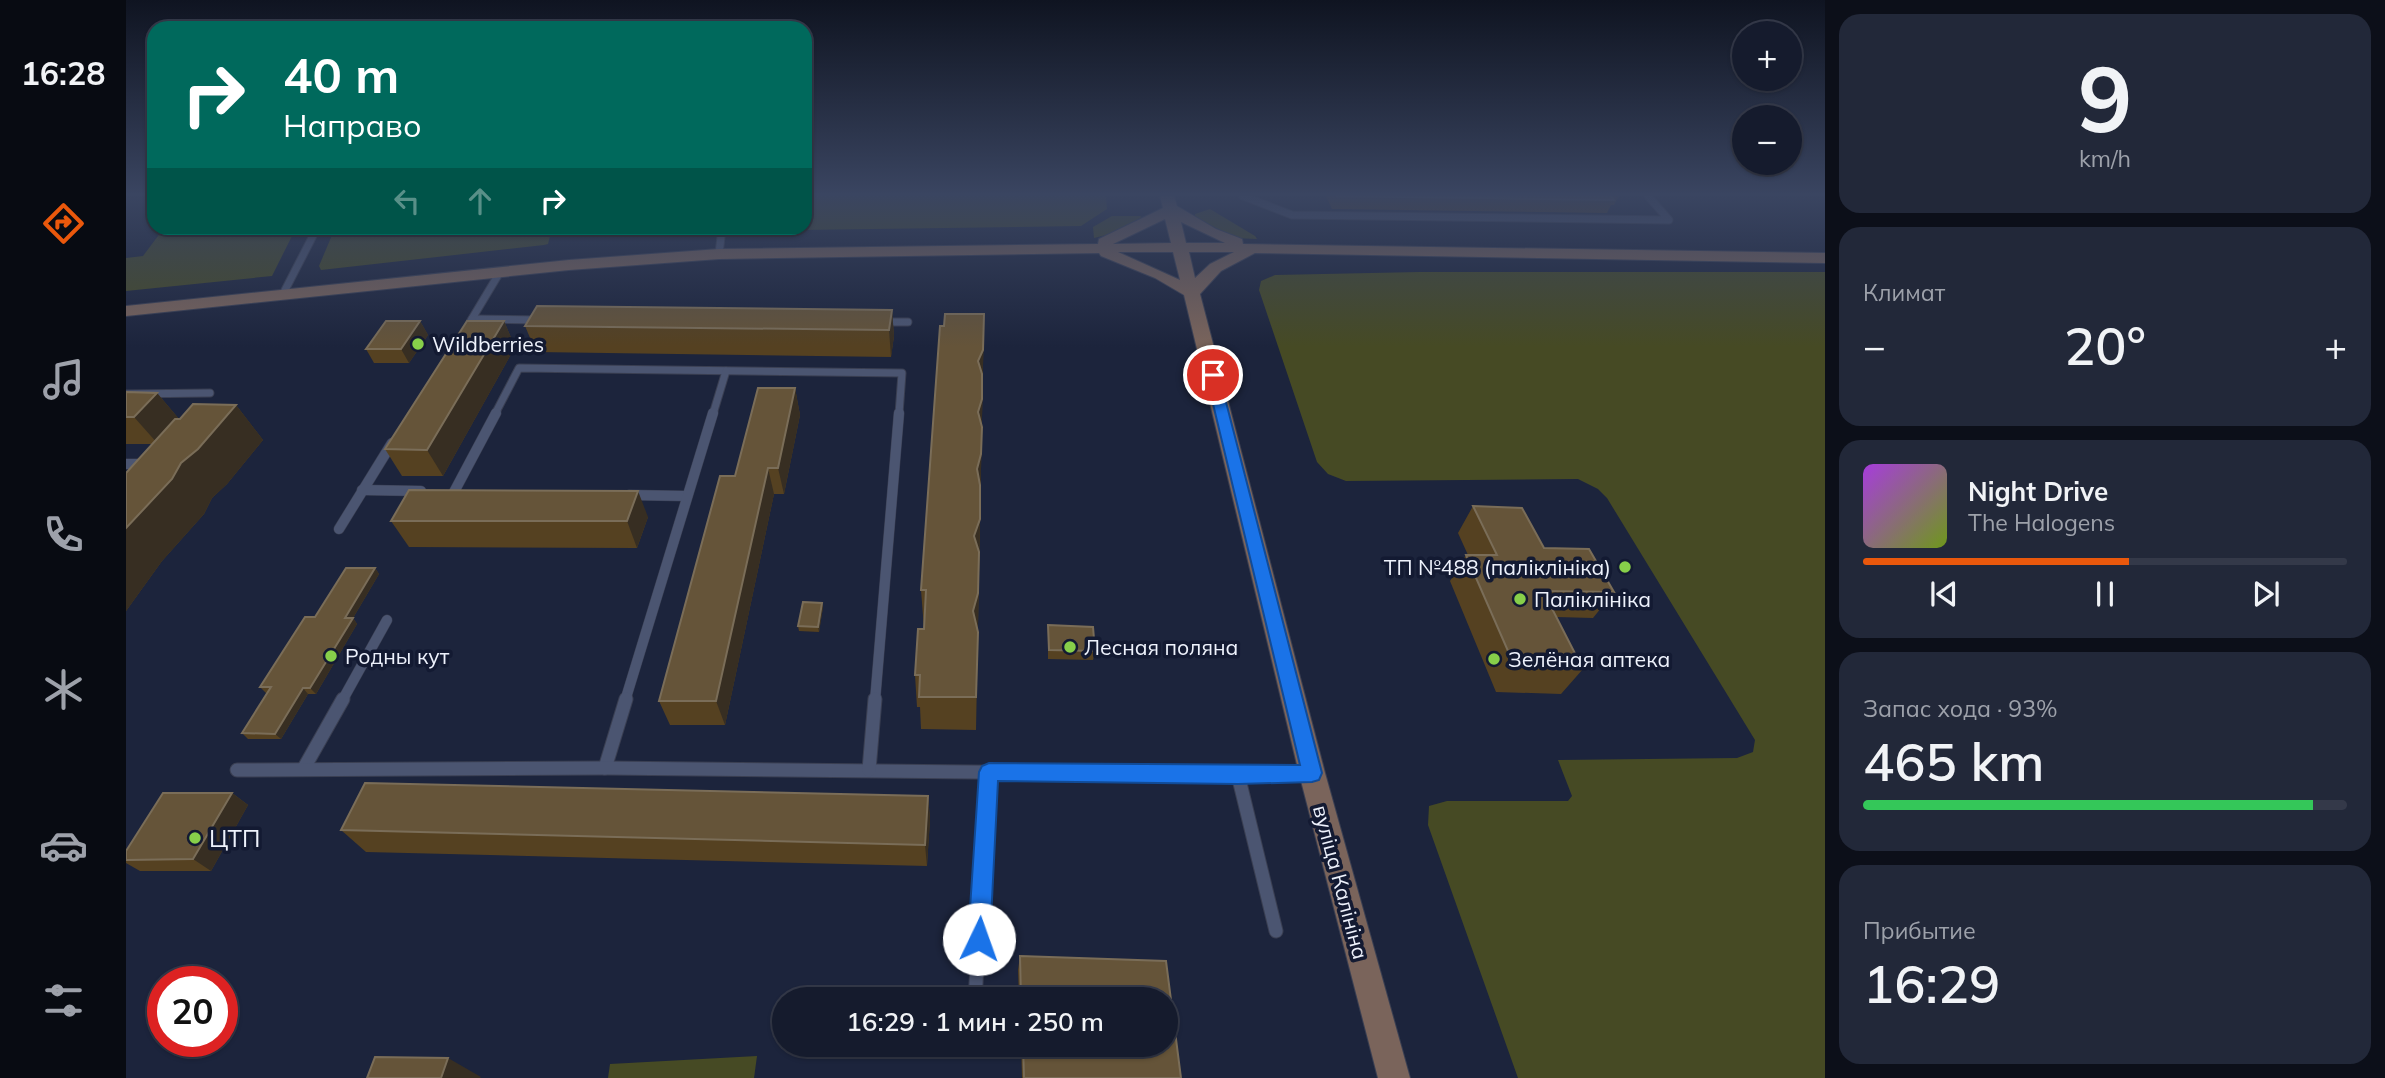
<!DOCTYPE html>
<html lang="ru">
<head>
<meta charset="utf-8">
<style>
  body { margin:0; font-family:Mulish,sans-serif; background:#222839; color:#f1f3f6; height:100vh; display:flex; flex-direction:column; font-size:26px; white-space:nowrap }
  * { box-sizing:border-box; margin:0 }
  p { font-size:23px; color:#9da1aa }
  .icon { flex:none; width:38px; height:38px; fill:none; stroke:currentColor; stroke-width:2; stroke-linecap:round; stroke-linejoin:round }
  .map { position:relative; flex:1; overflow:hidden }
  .drawer { display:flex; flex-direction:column; gap:14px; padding:14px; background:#0c0f19; width:560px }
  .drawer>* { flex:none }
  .banner { position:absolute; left:21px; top:21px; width:665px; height:214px; border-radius:21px; box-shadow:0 2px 5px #0004,0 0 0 2px #343949; background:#00695c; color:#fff; overflow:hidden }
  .controls { position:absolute; left:1606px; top:21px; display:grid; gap:14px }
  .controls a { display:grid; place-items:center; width:70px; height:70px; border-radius:50%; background:#151b2d; box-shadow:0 2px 5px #0004,0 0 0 2px #343949; font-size:35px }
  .speed { position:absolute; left:21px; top:966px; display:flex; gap:14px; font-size:35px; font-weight:700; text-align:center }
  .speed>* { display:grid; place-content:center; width:91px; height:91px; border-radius:50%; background:#151b2d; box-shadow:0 2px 5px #0004,0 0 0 2px #343949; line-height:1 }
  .speed .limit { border:10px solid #d22; background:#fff; color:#111 }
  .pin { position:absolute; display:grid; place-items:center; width:60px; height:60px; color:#fff; margin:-30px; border:4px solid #fff; border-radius:50%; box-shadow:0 2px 7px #0007 }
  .me { position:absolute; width:77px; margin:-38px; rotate:3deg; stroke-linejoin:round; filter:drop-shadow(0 0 5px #0008) }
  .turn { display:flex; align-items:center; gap:24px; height:147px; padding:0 21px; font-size:32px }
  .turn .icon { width:91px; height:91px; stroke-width:2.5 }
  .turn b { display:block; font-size:49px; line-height:60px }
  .lanes { display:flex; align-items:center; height:66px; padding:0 21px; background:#0003; justify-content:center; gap:35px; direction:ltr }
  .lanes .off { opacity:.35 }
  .big { font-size:52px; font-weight:600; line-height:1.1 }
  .drawer .widget { flex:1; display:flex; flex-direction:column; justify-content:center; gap:10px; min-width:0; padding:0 24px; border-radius:21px; background:#222839 }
  .drawer .dial { align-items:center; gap:0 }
  .dial b { font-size:91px; line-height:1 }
  .song { display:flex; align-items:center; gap:21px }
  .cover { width:84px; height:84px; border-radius:10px; background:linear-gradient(135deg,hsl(280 70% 55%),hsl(80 70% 35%)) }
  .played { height:7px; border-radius:4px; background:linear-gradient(90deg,#ea580c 55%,#343949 55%) }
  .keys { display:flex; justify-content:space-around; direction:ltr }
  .heat { display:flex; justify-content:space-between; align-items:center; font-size:38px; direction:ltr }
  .charge { height:10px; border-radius:5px; background:linear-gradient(90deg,#34c759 93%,#343949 0) }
  .trip { position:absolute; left:646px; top:987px; width:406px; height:70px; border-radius:35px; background:#151b2d; box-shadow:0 2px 5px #0004,0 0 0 2px #343949; font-weight:600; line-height:70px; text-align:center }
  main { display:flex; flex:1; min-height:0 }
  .tab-bar { display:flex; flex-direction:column; width:126px; justify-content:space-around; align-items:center; background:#080b12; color:#9da1aa }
  .tab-bar .icon { width:49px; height:49px }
  .tab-bar .active { color:#ea580c }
  .tab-bar b { font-size:32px; color:#f1f3f6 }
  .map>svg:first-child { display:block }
  .green { fill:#464a24 }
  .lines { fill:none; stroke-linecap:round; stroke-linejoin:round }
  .service-far2-casing { stroke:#3a3f52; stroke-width:9 }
  .service-far1-casing { stroke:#3a3f52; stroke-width:11 }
  .service-casing { stroke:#3a3f52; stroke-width:15 }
  .secondary-casing { stroke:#3a3f52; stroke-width:2 }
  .service-far2 { stroke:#4b5571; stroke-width:7 }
  .service-far1 { stroke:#4b5571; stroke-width:10 }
  .service { stroke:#4b5571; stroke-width:13 }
  .secondary { fill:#7a645b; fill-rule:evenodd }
  .wall { fill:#554121 }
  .shaded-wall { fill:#372e22 }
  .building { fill:#655439; stroke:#7a6d58; stroke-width:2 }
  .route { fill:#1a73e8; stroke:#114b97; stroke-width:2 }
  .poi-dot { fill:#87cf4a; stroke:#131a32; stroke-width:2.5 }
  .labels { text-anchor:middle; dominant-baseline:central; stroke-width:7; stroke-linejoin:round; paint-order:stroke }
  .poi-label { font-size:21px; fill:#eef2fc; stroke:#131a32; text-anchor:start }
  .street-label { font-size:21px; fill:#eef2fc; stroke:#131a32 }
  .near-poi-label { font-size:24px; fill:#eef2fc; stroke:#131a32; text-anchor:start }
</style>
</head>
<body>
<main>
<nav class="tab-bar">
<b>16:28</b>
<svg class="icon active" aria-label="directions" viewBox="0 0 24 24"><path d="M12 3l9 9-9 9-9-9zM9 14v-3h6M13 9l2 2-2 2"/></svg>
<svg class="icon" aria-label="music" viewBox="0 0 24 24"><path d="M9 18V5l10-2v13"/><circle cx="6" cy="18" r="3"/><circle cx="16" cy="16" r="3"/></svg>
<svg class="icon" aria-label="phone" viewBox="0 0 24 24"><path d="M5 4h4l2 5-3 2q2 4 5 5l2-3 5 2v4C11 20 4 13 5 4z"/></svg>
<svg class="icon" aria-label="climate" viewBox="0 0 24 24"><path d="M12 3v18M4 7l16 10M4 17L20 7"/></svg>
<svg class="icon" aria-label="car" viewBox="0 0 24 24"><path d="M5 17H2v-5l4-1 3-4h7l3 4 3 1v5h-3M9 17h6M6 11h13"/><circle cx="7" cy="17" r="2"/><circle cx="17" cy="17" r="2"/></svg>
<svg class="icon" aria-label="filters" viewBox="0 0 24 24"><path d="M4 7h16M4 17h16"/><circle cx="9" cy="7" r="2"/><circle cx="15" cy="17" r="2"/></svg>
</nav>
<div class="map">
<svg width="1699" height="1078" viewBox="0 0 1699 1078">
  <rect width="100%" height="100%" fill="#1c243c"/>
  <g class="green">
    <path d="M679 196H980L981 209 955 226 610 231 611 228H679Z"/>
    <path d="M1084 209 1129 236 1131 239 1109 238 1069 217V214Z"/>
    <path d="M986 216H1014L1016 217 988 233 968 238 967 227Z"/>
    <path d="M38 228H170L146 276 0 291V258L17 256Z"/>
    <path d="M209 228H426L422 244 418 245 195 270 193 266Z"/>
    <path d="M1293 272H1699V1078H1392L1302 825 1303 806 1321 801H1442L1446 796 1432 760 1611 758 1627 752 1629 740 1481 498 1472 489 1452 479 1220 481 1202 474 1191 462 1133 290 1135 281 1149 275Z"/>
    <path d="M631 1056 628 1078H482L484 1064Z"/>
  </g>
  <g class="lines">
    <defs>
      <g id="service-far2">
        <path d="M1117 196 1166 215 1543 220 1522 196"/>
        <path d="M593 254 596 228"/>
        <path d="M157 294 191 228"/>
        <path d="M346 319 414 320"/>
        <path d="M344 322 374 272"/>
        <path d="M755 322H782"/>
        <path d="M0 394 84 393"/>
        <path d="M369 414 393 368 776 373 773 414"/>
        <path d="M587 414 600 371"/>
      </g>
      <g id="service-far1">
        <path d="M0 464H21"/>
        <path d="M236 490 295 491"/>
        <path d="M328 492 370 413"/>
        <path d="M503 495 561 496"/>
        <path d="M213 529 266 443"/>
        <path d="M216 701 261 620"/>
        <path d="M499 701 587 413"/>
        <path d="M749 701 773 413"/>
      </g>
      <g id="service">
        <path d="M178 768 217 699"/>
        <path d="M479 768 500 699"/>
        <path d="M111 770 479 768 1112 775 1185 773"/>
        <path d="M743 770 749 699"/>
        <path d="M1112 775 1150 931"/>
        <path d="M849 999 863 772"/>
      </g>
      <path id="secondary" d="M1034 196H1048L1051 206 1090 229 1116 239 1117 244 1699 253V263L1129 253 1095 271 1074 294 1199 773 1284 1078H1252L1173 773 1058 295 1029 278 975 256 973 253 593 259 443 270 0 316V306L443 260 593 249 972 244 973 239 1037 208ZM1039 219 1045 243 987 244ZM1055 222 1099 243H1060ZM992 252H1047L1054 280ZM1063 252H1108L1084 264 1069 278Z"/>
    </defs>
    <use href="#service-far2" class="service-far2-casing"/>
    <use href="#service-far1" class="service-far1-casing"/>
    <use href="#service" class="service-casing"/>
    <use href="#secondary" class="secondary-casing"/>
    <use href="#service-far2" class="service-far2"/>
    <use href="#service-far1" class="service-far1"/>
    <use href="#service" class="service"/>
    <use href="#secondary" class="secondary"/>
  </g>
  <g class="wall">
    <path d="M1200 196H1493L1488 205H1485L1481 213 1206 209Z"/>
    <path d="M456 228H489L488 231 457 232Z"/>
    <path d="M766 310 768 336 765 357 410 352 399 326Z"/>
    <path d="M858 314 850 730 795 729 794 707H791L789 675 798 629 795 590 818 326Z"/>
    <path d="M294 321 302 335 283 363H248L240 349Z"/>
    <path d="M378 321 389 347 317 476H276L259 449Z"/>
    <path d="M669 388 674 415 658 494H648L599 725H544L533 701 609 476Z"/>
    <path d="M0 392 31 393 53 419 110 405 137 440 101 484 86 498 78 514 36 561 0 611V473L27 444H0Z"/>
    <path d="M1347 506 1418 548 1488 592 1467 618 1430 617 1457 669 1435 694 1370 692 1324 581 1340 555H1342L1332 533Z"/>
    <path d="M522 517 511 548 283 547 265 521Z"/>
    <path d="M249 568 253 574 227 618 231 624 190 694H182L155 739H122L116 733 142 693H140L134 687Z"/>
    <path d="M696 603 697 607 693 632 673 631 672 626Z"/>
    <path d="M922 625 969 651 967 660 922 659Z"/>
    <path d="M106 793 122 805 85 871H14L0 863V851Z"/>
    <path d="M802 796 804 819 801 866 240 852 215 830Z"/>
    <path d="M894 956 1040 961 1055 1078H896L895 1045H1040V999H893L892 970Z"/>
  </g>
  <g class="shaded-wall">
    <path d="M766 310 768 336 765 357 763 330Z"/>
    <path d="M858 314 852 627 848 645V536L851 504 852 361Z"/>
    <path d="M294 321 302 335 283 363 275 349Z"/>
    <path d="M378 321 389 347 317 476 301 450Z"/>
    <path d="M669 388 674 415 658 494 652 468Z"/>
    <path d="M31 393 53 419 32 444 8 417Z"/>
    <path d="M110 405 137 440 101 484 86 498 78 514 36 561 0 611V528L55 463Z"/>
    <path d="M642 468 648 494 599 725 590 701Z"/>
    <path d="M512 491 522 517 511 548 501 521Z"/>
    <path d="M249 568 253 574 227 618 231 624 190 694 184 688 219 618Z"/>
    <path d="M696 603 697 607 693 632 692 627Z"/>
    <path d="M177 688 182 694 155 739 149 734Z"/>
    <path d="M106 793 122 805 85 871 67 859Z"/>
    <path d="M802 796 804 819 801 866 799 845Z"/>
    <path d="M322 1058 355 1077 354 1078H315Z"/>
  </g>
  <g class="building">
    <path d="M1210 196H1485L1488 200Z"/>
    <path d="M411 306 766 310 763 330 399 326Z"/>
    <path d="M819 314H858L857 350 852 361 856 374V399L852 412 856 427 855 454 851 469 854 485V519L848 536 853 552 852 593 847 611 852 632 850 697H793L794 675H789L792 629H798L800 590H795L814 326H818Z"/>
    <path d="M260 321H294L275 349H240Z"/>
    <path d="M341 321H378L301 450 259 449Z"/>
    <path d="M632 388H669L652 468H642L590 701H533L594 476H609Z"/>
    <path d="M0 392 31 393 8 417H0Z"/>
    <path d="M67 404 110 405 72 449 55 463 46 479 0 528V473L49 419H54Z"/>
    <path d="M283 490 512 491 501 521H265Z"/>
    <path d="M1347 506 1396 508 1418 548 1463 549 1488 592 1417 591 1457 669 1389 667 1340 555H1371Z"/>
    <path d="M220 568H249L219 618H227L184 688H177L149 734 116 733 145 687H134L179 617H189Z"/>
    <path d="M677 602 696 603 692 627 672 626Z"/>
    <path d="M922 625 967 627 969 651 923 650Z"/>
    <path d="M239 783 802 796 799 845 215 830Z"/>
    <path d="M37 793H106L67 859 0 860V851Z"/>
    <path d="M894 956 1040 961 1055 1078H898L897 1045H1040V999H895Z"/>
    <path d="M249 1057 322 1058 315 1078H241Z"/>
  </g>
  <linearGradient id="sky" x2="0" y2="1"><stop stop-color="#0f1421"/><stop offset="0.56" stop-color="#3a4561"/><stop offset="1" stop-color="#3a4561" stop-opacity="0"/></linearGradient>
  <rect width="1699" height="347" fill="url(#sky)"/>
  <path class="route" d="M1087 371 1093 375 1196 773 1193 780 1186 782 1112 784 872 781 864 939 861 946 853 950 845 946 842 939 853 772 856 766 863 763 1174 765 1080 375Z"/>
  <g class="poi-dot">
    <circle cx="292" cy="344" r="7"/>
    <circle cx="1499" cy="567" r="7"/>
    <circle cx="1394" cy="599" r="7"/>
    <circle cx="944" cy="647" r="7"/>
    <circle cx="205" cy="656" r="7"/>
    <circle cx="1368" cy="659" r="7"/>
    <circle cx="69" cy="838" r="7"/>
  </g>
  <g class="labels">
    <g class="poi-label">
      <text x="306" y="344">Wildberries</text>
      <text x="1485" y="567" text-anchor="end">ТП №488 (паліклініка)</text>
      <text x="1408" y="599">Паліклініка</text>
      <text x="958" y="647">Лесная поляна</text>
      <text x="219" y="656">Родны кут</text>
      <text x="1382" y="659">Зелёная аптека</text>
    </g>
    <g class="street-label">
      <text transform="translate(1215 882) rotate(75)">вуліца Калініна</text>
    </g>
    <g class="near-poi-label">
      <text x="83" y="838">ЦТП</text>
    </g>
  </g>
</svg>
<div class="controls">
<a>+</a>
<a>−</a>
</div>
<div class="speed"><div class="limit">20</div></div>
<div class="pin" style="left:1087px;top:375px;background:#d93025"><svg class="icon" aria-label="arrive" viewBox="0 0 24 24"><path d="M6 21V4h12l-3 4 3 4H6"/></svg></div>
<svg class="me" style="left:853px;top:939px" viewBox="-20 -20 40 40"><circle r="19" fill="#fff"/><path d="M0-13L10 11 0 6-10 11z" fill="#1a73e8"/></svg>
<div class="trip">16:29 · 1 мин · 250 m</div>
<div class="banner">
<div class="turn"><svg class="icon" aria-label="right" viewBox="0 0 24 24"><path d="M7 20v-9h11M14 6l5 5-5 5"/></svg><div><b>40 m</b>Направо</div></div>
<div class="lanes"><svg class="icon off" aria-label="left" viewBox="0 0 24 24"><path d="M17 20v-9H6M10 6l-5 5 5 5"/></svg><svg class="icon off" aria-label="ahead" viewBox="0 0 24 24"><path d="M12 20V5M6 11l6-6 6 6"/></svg><svg class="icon" aria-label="right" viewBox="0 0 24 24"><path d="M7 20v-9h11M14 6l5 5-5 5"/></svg></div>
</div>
</div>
<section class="drawer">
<div class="widget dial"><b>9</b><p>km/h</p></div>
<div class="widget"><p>Климат</p>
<div class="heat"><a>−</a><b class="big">20°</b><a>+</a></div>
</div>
<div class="widget">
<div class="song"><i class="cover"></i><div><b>Night Drive</b><p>The Halogens</p></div></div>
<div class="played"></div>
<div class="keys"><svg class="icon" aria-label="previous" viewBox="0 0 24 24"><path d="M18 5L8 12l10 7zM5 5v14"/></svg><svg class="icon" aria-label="pause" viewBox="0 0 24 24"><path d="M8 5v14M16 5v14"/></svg><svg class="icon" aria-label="next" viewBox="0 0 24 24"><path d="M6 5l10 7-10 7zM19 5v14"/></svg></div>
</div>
<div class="widget"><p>Запас хода · 93%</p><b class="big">465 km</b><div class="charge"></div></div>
<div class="widget"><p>Прибытие</p><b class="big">16:29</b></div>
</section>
</main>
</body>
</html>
